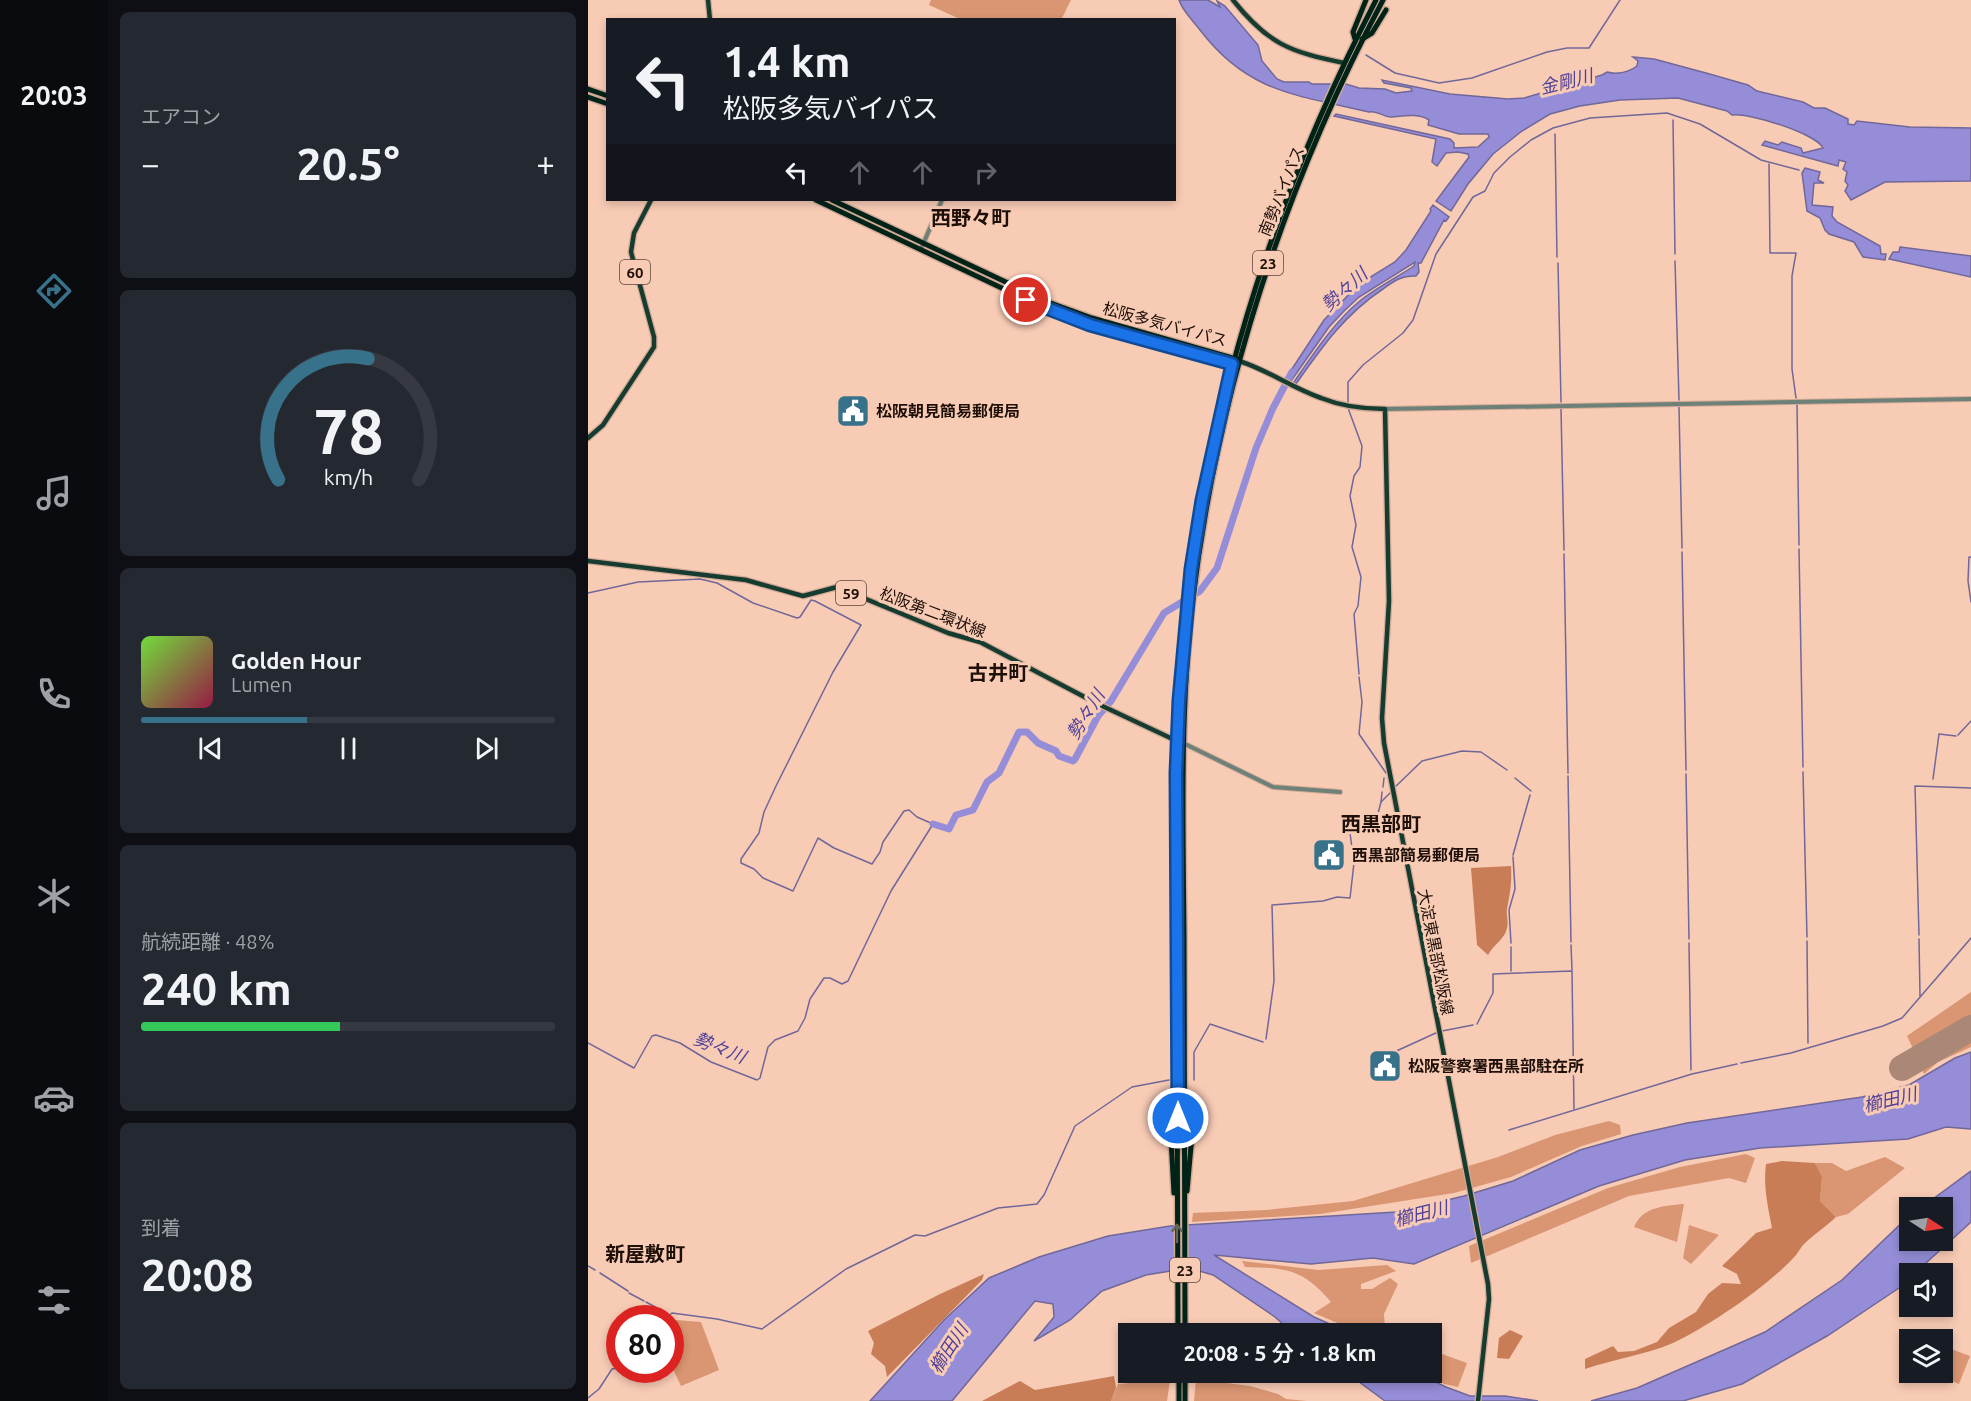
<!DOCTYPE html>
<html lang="ja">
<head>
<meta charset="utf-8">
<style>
  body { margin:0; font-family:Ubuntu,"Noto Sans JP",sans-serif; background:#242831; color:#f1f3f6; height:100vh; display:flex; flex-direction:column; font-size:22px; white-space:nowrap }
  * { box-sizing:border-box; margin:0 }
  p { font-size:20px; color:#9ea1a6 }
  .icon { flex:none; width:33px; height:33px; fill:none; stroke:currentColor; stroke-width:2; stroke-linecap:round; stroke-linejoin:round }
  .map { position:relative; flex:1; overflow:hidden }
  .panel { display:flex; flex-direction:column; gap:12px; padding:12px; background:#0d0f14; width:480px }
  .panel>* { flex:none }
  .guide { position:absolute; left:18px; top:18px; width:570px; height:183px; border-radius:0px; box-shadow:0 3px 9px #0003; background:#171b24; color:#f1f3f6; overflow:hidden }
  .needle { width:39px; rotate:102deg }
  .buttons { position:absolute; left:1311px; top:1197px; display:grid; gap:12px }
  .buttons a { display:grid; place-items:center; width:54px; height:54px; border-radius:0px; background:#171b24; box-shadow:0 3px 9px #0003; font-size:30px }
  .speed { position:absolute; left:18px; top:1305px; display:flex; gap:12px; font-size:30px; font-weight:700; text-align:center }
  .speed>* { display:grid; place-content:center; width:78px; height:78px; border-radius:50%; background:#171b24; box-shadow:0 3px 9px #0003; line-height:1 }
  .speed .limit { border:9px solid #d22; background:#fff; color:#111 }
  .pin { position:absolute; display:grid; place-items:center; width:51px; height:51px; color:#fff; margin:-26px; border:3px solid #fff; border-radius:50%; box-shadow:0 2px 6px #0007 }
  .me { position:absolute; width:66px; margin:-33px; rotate:0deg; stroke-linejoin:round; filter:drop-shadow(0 0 4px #0008) }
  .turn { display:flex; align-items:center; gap:21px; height:126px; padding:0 18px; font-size:27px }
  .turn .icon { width:78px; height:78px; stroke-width:2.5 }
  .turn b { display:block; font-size:42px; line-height:51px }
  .lanes { display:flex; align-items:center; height:57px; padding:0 18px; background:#0003; justify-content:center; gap:30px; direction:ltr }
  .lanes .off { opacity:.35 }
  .big { font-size:45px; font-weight:600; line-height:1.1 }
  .panel .card { flex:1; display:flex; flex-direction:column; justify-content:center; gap:9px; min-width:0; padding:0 21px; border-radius:9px; background:#242831 }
  .panel .dial { align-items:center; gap:0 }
  .dial svg { height:156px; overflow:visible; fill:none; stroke:#363941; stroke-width:7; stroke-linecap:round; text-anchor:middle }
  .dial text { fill:#f1f3f6; stroke:none }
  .song { display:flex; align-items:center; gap:18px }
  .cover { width:72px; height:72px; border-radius:9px; background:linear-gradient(135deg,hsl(100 70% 55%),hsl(340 70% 35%)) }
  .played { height:6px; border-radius:3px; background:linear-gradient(90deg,#38728a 40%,#363941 40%) }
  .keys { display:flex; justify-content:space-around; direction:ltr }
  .heat { display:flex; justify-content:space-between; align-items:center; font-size:33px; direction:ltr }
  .charge { height:9px; border-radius:4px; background:linear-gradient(90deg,#34c759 48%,#363941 0) }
  .trip { position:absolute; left:530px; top:1323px; width:324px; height:60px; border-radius:0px; background:#171b24; box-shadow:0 3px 9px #0003; font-weight:600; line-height:60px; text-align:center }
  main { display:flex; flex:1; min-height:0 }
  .dock { display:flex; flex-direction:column; width:108px; justify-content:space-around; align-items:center; background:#090b0e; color:#9ea1a6 }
  .dock .icon { width:42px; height:42px }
  .dock .current { color:#38728a }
  .dock b { font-size:27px; color:#f1f3f6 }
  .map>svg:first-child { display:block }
  .green { fill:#da9672 }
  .forest { fill:#c97d56 }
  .water { fill:#958dd7; stroke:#716799; stroke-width:1.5 }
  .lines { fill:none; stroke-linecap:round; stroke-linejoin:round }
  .stream { stroke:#716799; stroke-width:1.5 }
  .river { stroke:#958dd7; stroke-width:7 }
  .runway { stroke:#aa8776; stroke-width:26 }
  .minor-casing { stroke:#d1a996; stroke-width:6 }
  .major-casing { stroke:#d1a996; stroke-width:7 }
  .highway-casing { stroke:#d1a996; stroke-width:8 }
  .minor { stroke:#6d8179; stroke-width:4 }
  .major { stroke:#163c2f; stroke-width:4.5 }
  .highway { stroke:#002318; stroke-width:5 }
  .oneway { stroke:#636657 }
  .route-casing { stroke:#114b97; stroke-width:15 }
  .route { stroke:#1a73e8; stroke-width:10 }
  .labels { text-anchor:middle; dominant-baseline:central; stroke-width:6; stroke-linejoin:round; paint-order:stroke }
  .shield { fill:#f8cbb5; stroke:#5f473c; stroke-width:1.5 }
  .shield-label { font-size:15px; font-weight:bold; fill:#1e0f08 }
  .street-label { font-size:16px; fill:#1e0f08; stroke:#f8cbb5 }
  .poi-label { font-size:16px; font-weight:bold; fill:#1e0f08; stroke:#f8cbb5; text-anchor:start }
  .water-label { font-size:18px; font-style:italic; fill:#514199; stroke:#f8cbb5 }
  .quarter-label { font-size:20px; font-weight:bold; fill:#1e0f08; stroke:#f8cbb5 }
</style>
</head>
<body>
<main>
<nav class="dock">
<b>20:03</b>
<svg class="icon current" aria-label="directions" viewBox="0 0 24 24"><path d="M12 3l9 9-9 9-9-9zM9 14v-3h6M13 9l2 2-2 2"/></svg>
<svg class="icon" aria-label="music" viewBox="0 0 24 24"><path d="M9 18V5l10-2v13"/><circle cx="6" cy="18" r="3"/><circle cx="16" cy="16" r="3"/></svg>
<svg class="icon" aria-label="phone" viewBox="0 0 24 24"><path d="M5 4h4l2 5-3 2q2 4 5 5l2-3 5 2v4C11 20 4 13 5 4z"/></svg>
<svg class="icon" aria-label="climate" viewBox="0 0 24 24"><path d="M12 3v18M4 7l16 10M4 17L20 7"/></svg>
<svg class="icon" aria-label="car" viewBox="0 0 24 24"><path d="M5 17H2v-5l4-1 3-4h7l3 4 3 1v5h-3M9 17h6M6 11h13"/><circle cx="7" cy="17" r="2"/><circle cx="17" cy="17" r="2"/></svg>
<svg class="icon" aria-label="filters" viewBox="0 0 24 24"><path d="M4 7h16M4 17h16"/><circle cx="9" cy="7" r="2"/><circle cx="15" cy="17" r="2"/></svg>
</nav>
<section class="panel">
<div class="card"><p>エアコン</p>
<div class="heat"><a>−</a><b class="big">20.5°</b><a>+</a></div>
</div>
<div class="card dial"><svg viewBox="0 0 100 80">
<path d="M14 69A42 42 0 1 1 86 69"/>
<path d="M14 69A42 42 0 0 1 60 7" stroke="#38728a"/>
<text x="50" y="56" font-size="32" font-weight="700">78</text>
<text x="50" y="72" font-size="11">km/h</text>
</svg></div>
<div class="card">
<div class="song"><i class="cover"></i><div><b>Golden Hour</b><p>Lumen</p></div></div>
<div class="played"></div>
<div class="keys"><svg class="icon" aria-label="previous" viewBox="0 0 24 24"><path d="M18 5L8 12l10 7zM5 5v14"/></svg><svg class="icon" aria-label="pause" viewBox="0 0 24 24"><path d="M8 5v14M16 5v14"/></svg><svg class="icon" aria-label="next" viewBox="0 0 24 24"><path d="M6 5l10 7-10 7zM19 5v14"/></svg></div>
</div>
<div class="card"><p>航続距離 · 48%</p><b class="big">240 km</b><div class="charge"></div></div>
<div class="card"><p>到着</p><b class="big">20:08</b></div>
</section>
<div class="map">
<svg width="1383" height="1401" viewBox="0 0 1383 1401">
  <rect width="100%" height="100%" fill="#f8cbb5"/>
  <g class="green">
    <path d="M343 0H483L473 20 372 19 341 5Z"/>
    <path d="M1383 992V1025L1329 1057 1319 1036Z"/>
    <path d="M1383 1032V1047L1350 1062 1336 1074 1331 1062Z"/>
    <path d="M1021 1121 1032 1125 1033 1134 994 1146 923 1177 866 1193 732 1214 604 1222 605 1213 678 1210 765 1201 910 1157 967 1135Z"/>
    <path d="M1158 1154 1167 1158 1158 1183 1141 1178 1041 1196 883 1263 881 1246 1020 1188 1092 1167Z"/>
    <path d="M1297 1157 1317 1168 1260 1214 1248 1217 1232 1201 1234 1178 1227 1163H1244L1258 1171Z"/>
    <path d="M1096 1204 1089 1242 1046 1227C1055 1206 1077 1206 1096 1204Z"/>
    <path d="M1101 1225 1131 1235 1103 1264 1095 1258Z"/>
    <path d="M654 1261 730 1270 799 1265 808 1271 773 1284V1289H784L802 1278 810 1284 796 1314 797 1330 802 1333H773L726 1313 743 1302C715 1269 699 1268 657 1267Z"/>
    <path d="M88 1320 113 1322 131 1370 93 1386 83 1365V1322Z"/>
    <path d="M1355 1346 1382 1356 1371 1384 1343 1373 1354 1372Z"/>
    <path d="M843 1350 879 1363 870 1387 856 1384 836 1373 843 1372Z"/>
    <path d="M608 1379 662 1386 690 1394 698 1399 719 1401H606Z"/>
    <path d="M582 1380 579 1401H523L530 1384Z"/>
  </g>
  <g class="forest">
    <path d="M923 866C924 882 922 894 919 909 918 915 921 922 919 928 917 939 905 945 900 955L889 945 883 868Z"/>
    <path d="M1194 1161 1227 1163 1234 1177 1232 1201 1248 1217C1238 1227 1226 1234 1216 1244 1213 1247 1211 1251 1208 1255 1183 1284 1120 1327 1085 1343 1057 1355 1026 1359 997 1369V1359L1025 1346 1030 1352 1046 1351 1069 1342 1081 1328 1108 1312 1120 1294 1134 1283 1153 1284 1149 1274 1134 1266 1168 1233 1184 1228C1180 1207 1175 1186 1178 1164Z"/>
    <path d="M396 1274 394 1280 299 1377 297 1366 283 1354 286 1343 280 1331 352 1294Z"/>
    <path d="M922 1330 935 1336 921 1359 909 1358 911 1338Z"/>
    <path d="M526 1376 528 1388 523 1401H394L432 1381 447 1390Z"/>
  </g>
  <g class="water">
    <path d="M591 0H620L632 7 629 1 637 6 670 45 674 61 689 79 696 82H721L724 84H758L771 88 797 89 808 93 824 91 823 88 796 83 794 80 862 94 920 99 936 98 1014 75 1019 72C1029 75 1041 72 1049 66L1050 61 1045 57 1066 59 1118 73 1160 85 1169 91 1215 102 1226 108H1237L1260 119V124L1266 125 1269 121 1322 127 1383 128V181L1297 182 1263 200 1257 191 1260 185 1257 181 1259 172 1255 169 1258 162 1251 160 1250 166 1174 145 1177 141 1190 145 1194 142 1213 148 1215 153 1235 148C1229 134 1160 112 1144 115L1139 111 1090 98 1032 100 992 106 962 114 934 131 905 154 880 184 863 211 848 201 881 157 880 154 870 152 858 153 849 166 844 162 848 139 746 116 748 114 862 139 866 143V148L890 147 901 137 900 134H871L840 125 841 120C830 113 816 116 803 117 795 117 790 110 781 112 709 95 660 93 612 30 605 21 594 10 591 0Z"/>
    <path d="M1217 168 1232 172 1230 180 1236 183H1226L1224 205 1245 207 1244 216 1249 222 1292 246 1293 254H1298L1297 260 1275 257 1266 242 1241 234 1237 230 1232 218 1219 211 1214 173Z"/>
    <path d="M845 205 861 217 858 221 856 220 833 263H830L831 272 828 276C814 275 806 281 795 289 757 314 734 347 708 384L706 382C726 353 746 322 773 300 790 287 811 276 826 266L827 262 771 297 756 311 741 327 703 381 698 378 736 320 771 284 807 262 818 250 843 211 842 209Z"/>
    <path d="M1312 247 1383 256V277L1301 259 1305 252H1311Z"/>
    <path d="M1383 1052V1129L1358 1127 1320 1139 1172 1148 1097 1160 1011 1186 826 1264 785 1258 723 1264 626 1255 726 1317 762 1333H705L687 1317 625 1275 601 1268 558 1275 514 1291 482 1320 446 1341 466 1317 465 1304 447 1301 364 1401H282L356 1320 401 1278 451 1257 520 1236 582 1226 808 1212 876 1196 925 1181 992 1150 1045 1135 1099 1123 1274 1097 1321 1085 1367 1058Z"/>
    <path d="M1383 1171V1222L1327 1273 1322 1274 1321 1278 1311 1288 1239 1336 1154 1384 1095 1401H1003L1049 1388 1177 1332 1254 1280 1321 1216 1322 1240H1354V1208L1334 1207Z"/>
    <path d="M759 1373H829L858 1387 882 1396H917L950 1401H797Z"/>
  </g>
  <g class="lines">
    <g class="stream">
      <path d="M778 55 807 73 851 83 884 78 959 52 979 48H1001L1032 0"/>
      <path d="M1085 120 1087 254"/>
      <path d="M967 134 969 257"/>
      <path d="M1181 164 1182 253H1208L1204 276V369L1208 398"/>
      <path d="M1087 261 1091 400"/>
      <path d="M970 263 973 402"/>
      <path d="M760 403V382L775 365 815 333 825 320 848 254 885 197 897 191 906 173 922 157 943 140 965 128 1002 118 1079 113 1112 124 1173 160 1211 170"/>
      <path d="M1209 404 1211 545"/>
      <path d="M1091 407 1094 548"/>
      <path d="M760 408 774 446 772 467 766 476 762 496 768 525 764 547 773 577 770 606 766 614 771 674"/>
      <path d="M973 409 976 550"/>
      <path d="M1211 549 1215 767"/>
      <path d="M1094 552 1098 770"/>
      <path d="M976 554 980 773"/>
      <path d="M1383 557H1381L1380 581 1383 602"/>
      <path d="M0 593 50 582 112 579 129 583 165 603 209 618 212 617 223 600 227 601 273 625 245 672 188 786 176 812 171 833 153 859V863L166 869 175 878 205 891 230 838 246 848 284 864 292 852 295 842 316 811 321 810 329 817 345 824 303 891 260 981 254 984 242 978H236L222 999 217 1018 210 1031 187 1040 180 1047 172 1078 169 1080 123 1062 92 1043 68 1035 64 1036 46 1068 0 1043"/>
      <path d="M771 677 774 702 771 734 798 773"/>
      <path d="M1370 735 1383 721"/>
      <path d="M1215 772 1219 937"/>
      <path d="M1098 774 1101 939"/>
      <path d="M980 776 983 942"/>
      <path d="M927 778 943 791"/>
      <path d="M1345 779 1351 734 1368 736"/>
      <path d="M795 787 796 778"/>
      <path d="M806 788 834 761 874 751 893 752 919 770"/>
      <path d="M793 802 794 792"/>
      <path d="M925 855 942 795"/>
      <path d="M1331 935 1327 786 1383 788"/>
      <path d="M1331 939 1332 996"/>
      <path d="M1219 941 1220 1043"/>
      <path d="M923 943 921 910 927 889 925 857"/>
      <path d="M1101 943 1103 1070"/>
      <path d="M983 945 984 970"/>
      <path d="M923 947V971"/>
      <path d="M889 1024 905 993V974L984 971 986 1109"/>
      <path d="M854 1031 885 1025"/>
      <path d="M678 1039 686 981 684 905 735 901 749 897 762 898 766 863 762 833 766 828 789 817 793 802 803 792"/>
      <path d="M804 1053 850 1032"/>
      <path d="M1153 1063 1203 1053 1295 1026 1314 1018 1383 938"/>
      <path d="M606 1080V1052L622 1024 675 1042"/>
      <path d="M921 1130 1104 1074 1149 1064"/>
      <path d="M0 1266 7 1270"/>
      <path d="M12 1273 40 1291"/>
      <path d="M41 1293 56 1301"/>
      <path d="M58 1302 80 1314"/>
      <path d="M78 1318 84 1313 129 1319 174 1329 258 1269 327 1235 337 1236 410 1208 449 1204 456 1195 487 1126 544 1087 581 1080"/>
      <path d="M0 1398 11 1389 24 1369 32 1368"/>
    </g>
    <path class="river" d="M345 824 361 829 368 815 385 810 399 782 411 773 431 732H439L450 743 468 751 471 756 485 761 487 759 510 716 523 701 576 613 612 591 629 568 668 448 685 408 704 372"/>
    <path class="runway" d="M1314 1068 1383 1028"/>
    <defs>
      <g id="minor">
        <path d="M333 249 354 200"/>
        <path d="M797 409 1383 399"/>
        <path d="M595 743 685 787 752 792"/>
      </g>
      <g id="major">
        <path d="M120 0 122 20"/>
        <path d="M645 0C680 44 702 52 756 63"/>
        <path d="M651 361C680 370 704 388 733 398 753 406 775 409 797 409L801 601 794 718 796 743 900 1284 901 1299 890 1401"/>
        <path d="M0 438 15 425 66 347V337L43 252 46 233 63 200"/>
        <path d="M0 561 158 580 215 596 249 587 360 633 392 642 508 703 591 742"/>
      </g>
      <g id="highway">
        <path d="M767 39 765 32 778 0"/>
        <path d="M774 39 784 33 798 10"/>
        <path d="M0 89 20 96"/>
        <path d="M0 97 20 104"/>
        <path d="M228 200 456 308 502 325 602 353 647 363"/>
        <path d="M244 200 460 302 504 318 648 359"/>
        <path d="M582 1121 586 1193"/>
        <path d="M599 1191 605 1124"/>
        <path d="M590 1334 588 773C593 497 661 245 788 0"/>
        <path d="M597 1334C597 1201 597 1068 596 935 595 825 592 715 604 606 629 393 695 189 795 0"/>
        <path d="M591 1372V1401"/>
        <path d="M597 1372V1401"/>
      </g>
    </defs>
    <use href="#minor" class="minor-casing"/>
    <use href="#major" class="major-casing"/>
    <use href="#highway" class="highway-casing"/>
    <use href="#minor" class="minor"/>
    <use href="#major" class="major"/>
    <use href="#highway" class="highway"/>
  </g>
  <defs><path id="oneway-shaft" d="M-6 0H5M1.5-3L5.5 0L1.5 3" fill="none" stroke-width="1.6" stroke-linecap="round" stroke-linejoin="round" transform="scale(1.5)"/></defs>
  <use class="oneway" href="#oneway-shaft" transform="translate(589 1233) rotate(-90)"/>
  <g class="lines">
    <defs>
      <path id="route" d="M438 300 502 325 644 364 614 500 603 569 591 700 588 773 590 1118"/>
    </defs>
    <use href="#route" class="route-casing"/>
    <use href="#route" class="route"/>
  </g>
  <defs>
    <symbol id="civic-square" viewBox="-11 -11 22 22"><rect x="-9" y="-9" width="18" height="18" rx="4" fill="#38728a" stroke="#f8cbb5"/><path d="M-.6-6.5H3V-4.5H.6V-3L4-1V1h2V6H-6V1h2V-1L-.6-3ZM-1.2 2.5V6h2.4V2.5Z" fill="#fff"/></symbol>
  </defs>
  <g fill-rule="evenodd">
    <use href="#civic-square" x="246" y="392" width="38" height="38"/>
    <use href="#civic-square" x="722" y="836" width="38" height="38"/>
    <use href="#civic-square" x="778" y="1047" width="38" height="38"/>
  </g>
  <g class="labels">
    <g class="shield">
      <rect x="665" y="251" width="30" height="24" rx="4.5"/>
      <rect x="32" y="260" width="30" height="24" rx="4.5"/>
      <rect x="248" y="581" width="30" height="24" rx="4.5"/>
      <rect x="582" y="1258" width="30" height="24" rx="4.5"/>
    </g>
    <g class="shield-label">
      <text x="680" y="263">23</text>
      <text x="47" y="272">60</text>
      <text x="263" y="593">59</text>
      <text x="597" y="1270">23</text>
    </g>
    <g class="street-label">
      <text transform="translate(693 191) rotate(-68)">南勢バイパス</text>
      <text transform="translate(577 324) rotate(15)">松阪多気バイパス</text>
      <text transform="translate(345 612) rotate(21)">松阪第二環状線</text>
      <text transform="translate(848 952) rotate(79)">大淀東黒部松阪線</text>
    </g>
    <g class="poi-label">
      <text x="288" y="411">松阪朝見簡易郵便局</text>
      <text x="764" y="855">西黒部簡易郵便局</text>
      <text x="820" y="1066">松阪警察署西黒部駐在所</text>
    </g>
    <g class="water-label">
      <text transform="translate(978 81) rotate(-14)">金剛川</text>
      <text transform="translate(756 289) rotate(-42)">勢々川</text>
      <text transform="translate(497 714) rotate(-58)">勢々川</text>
      <text transform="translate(132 1047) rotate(22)">勢々川</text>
      <text transform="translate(1302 1099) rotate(-13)">櫛田川</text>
      <text transform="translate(833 1213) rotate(-14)">櫛田川</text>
      <text transform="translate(360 1348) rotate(-57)">櫛田川</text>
    </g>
    <g class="quarter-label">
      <text x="383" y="217">西野々町</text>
      <text x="410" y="672">古井町</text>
      <text x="793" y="823">西黒部町</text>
      <text x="57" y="1253">新屋敷町</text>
    </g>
  </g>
</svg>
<div class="buttons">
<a><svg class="needle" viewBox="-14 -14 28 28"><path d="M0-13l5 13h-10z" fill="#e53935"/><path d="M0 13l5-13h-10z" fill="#9ea1a6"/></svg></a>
<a><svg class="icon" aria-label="sound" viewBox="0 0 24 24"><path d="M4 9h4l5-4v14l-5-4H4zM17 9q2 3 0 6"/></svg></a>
<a><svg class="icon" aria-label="layers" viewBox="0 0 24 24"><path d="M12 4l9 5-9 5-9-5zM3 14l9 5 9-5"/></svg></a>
</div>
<div class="speed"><div class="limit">80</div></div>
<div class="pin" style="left:438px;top:300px;background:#d93025"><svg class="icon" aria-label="arrive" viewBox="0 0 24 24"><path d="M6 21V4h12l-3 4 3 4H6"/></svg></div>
<svg class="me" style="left:590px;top:1118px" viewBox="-20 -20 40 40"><circle r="17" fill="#1a73e8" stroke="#fff" stroke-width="3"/><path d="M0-11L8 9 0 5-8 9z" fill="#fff"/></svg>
<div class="trip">20:08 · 5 分 · 1.8 km</div>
<div class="guide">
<div class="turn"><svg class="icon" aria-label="left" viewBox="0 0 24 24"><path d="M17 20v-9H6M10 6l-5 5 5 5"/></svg><div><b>1.4 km</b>松阪多気バイパス</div></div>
<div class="lanes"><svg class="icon" aria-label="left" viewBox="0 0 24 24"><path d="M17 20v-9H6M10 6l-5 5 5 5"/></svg><svg class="icon off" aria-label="ahead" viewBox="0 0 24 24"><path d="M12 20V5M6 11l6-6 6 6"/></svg><svg class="icon off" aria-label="ahead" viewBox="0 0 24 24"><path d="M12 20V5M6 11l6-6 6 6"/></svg><svg class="icon off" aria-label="right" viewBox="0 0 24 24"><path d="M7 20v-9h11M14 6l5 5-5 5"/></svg></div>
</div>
</div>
</main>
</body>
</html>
